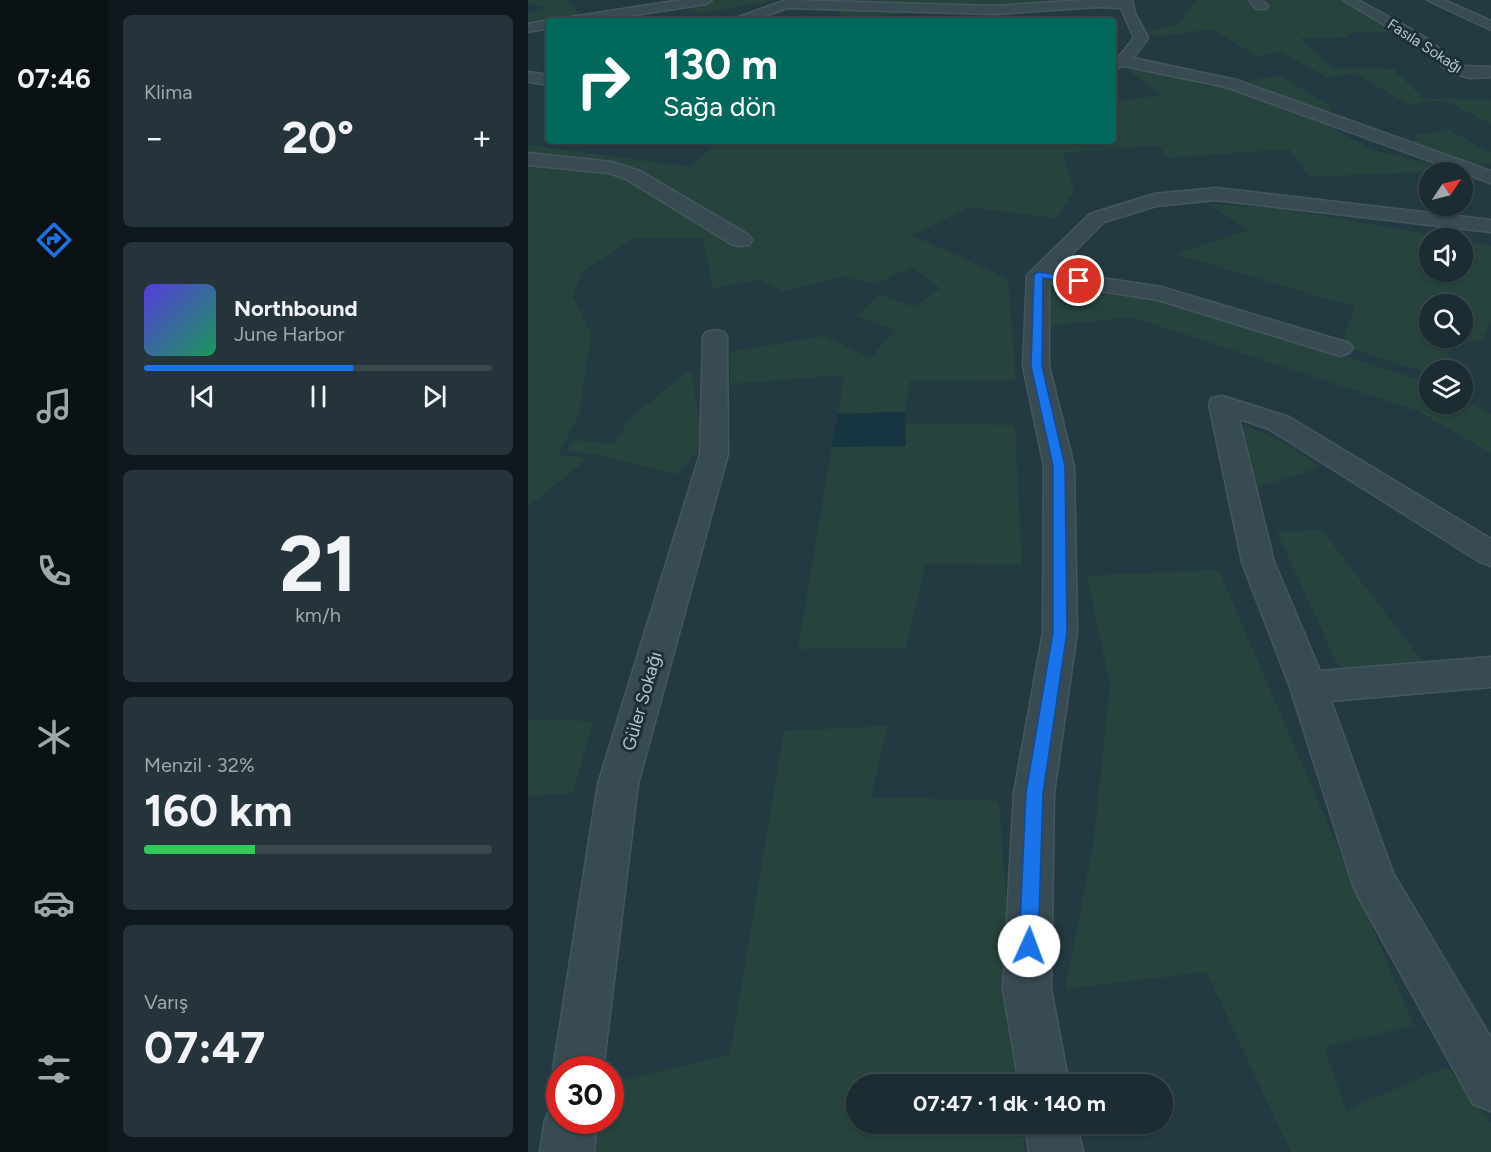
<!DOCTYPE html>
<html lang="tr">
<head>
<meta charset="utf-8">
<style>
  body { margin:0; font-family:Figtree,sans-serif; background:#24343a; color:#f1f3f6; height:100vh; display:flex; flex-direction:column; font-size:22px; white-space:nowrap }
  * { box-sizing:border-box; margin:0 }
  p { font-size:20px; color:#a0a7ac }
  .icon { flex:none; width:33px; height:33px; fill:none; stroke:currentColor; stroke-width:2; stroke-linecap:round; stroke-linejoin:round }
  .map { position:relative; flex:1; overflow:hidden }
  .drawer { display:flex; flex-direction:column; gap:15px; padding:15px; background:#0f181c; width:420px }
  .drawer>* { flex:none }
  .guide { position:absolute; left:18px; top:18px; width:570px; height:126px; border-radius:6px; box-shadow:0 2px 4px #0004,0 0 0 2px #39484d; background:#00695c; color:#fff; overflow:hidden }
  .needle { width:39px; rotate:55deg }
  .tools { position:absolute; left:891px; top:162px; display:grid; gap:12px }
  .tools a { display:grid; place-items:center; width:54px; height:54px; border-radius:50%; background:#1b2c32; box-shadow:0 2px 4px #0004,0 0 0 2px #39484d; font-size:30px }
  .speed { position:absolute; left:18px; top:1056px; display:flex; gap:12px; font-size:30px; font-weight:700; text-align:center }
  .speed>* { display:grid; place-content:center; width:78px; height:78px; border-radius:50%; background:#1b2c32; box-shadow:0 2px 4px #0004,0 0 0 2px #39484d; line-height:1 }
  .speed .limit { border:9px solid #d22; background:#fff; color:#111 }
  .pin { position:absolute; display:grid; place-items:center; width:51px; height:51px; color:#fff; margin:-26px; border:3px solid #fff; border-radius:50%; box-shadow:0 2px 6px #0007 }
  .me { position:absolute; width:66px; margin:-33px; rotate:2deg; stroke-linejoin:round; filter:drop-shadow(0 0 4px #0008) }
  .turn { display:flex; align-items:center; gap:21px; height:126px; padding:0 18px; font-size:27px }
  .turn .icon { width:78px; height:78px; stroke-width:2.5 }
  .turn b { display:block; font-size:42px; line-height:51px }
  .big { font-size:45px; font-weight:700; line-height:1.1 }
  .drawer .widget { flex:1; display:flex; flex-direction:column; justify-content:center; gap:9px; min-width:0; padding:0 21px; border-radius:9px; background:#24343a }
  .drawer .dial { align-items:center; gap:0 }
  .dial b { font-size:78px; line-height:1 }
  .song { display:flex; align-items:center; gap:18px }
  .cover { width:72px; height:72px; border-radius:9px; background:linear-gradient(135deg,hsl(250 70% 55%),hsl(150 70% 35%)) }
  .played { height:6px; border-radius:3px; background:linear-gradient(90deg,#1a73e8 60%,#39484d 60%) }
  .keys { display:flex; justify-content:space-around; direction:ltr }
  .heat { display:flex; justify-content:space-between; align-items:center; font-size:33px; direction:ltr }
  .charge { height:9px; border-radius:4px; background:linear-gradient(90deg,#34c759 32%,#39484d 0) }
  .trip { position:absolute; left:318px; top:1074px; width:327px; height:60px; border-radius:30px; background:#1b2c32; box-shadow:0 2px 4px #0004,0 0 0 2px #39484d; font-weight:700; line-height:60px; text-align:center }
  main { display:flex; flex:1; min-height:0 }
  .tabs { display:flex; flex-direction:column; width:108px; justify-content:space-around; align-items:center; background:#0b1214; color:#a0a7ac }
  .tabs .icon { width:42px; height:42px }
  .tabs .active { color:#1a73e8 }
  .tabs b { font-size:27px; color:#f1f3f6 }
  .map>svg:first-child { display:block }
  .green { fill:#26433d; fill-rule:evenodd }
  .water { fill:#163541 }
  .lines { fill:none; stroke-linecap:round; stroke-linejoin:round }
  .street-casing { stroke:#45575e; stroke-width:3 }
  .street { fill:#384b52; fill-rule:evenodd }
  .route { fill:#1a73e8; stroke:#114b97; stroke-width:1.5 }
  .labels { text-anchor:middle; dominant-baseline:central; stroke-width:6; stroke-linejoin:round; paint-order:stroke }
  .far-street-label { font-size:15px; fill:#b5c5cc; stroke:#1d3037 }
  .street-label { font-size:18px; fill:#b5c5cc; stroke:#1d3037 }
</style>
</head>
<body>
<main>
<nav class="tabs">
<b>07:46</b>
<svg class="icon active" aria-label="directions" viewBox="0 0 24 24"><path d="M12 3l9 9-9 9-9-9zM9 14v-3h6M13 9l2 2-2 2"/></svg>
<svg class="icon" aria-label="music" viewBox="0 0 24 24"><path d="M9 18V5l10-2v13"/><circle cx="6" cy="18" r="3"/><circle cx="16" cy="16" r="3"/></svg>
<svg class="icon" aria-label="phone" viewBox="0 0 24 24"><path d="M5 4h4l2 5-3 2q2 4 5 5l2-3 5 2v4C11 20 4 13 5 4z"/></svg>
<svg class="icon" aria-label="climate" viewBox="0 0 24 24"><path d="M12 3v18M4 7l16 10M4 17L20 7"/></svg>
<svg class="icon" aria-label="car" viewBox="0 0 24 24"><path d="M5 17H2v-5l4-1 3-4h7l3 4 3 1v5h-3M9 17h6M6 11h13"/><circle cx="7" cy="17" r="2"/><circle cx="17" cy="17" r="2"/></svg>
<svg class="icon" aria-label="filters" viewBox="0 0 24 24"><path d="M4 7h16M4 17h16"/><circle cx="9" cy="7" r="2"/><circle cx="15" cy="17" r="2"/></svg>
</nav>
<section class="drawer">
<div class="widget"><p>Klima</p>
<div class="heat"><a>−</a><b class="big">20°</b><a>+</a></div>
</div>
<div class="widget">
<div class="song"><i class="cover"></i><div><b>Northbound</b><p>June Harbor</p></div></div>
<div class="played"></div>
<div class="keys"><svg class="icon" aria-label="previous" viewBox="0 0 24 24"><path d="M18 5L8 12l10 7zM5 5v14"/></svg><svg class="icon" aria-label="pause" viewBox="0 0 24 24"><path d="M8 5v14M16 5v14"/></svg><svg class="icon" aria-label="next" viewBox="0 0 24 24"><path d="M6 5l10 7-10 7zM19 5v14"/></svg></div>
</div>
<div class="widget dial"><b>21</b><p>km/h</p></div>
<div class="widget"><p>Menzil · 32%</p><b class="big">160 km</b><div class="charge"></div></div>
<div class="widget"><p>Varış</p><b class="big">07:47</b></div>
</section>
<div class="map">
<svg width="963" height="1152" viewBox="0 0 963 1152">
  <rect width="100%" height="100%" fill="#243a42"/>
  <g class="green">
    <path d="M0 0H39L55 17 0 26V14L17 7 0 3Z"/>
    <path d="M189 0H251L171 13 156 5Z"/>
    <path d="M317 0H541L492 9 484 15 450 19 434 9 415 7 322 21 304 8Z"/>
    <path d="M668 0H816L849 17 867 32H827L818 37 772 38 804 68 865 69 896 99H960L963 101V124L915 100 882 105 826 73 799 78 754 52 729 56 683 29 635 36 609 35 653 23 661 8Z"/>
    <path d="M642 65 677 87 752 76 803 106 800 126 845 150 899 163 917 171 782 177 761 149 638 158 631 145 535 153 546 189 529 218 441 207 384 235 480 279 488 380 382 381 377 412 310 414 316 375 202 384V352L296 336 343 358 367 330 328 316 352 295 387 307 412 288 384 267 347 284 319 276 255 291 231 279 185 289 175 238H107L55 271 44 295 63 334 51 415 30 455 60 458 0 507V145L163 167 191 141H479L491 143 495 141H585V102L632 95 601 70Z"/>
    <path d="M921 130 963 153V163L929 167 883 149 888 135Z"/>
    <path d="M680 204 750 208 921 238H902V272H934L935 241 963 246V322L954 339 925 346 910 370H902L901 374 812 345 827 307 647 254 721 230ZM902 304H934V338H902Z"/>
    <path d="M519 275 635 298 901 383 902 404H934L935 399 963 415V453L890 411 604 317 519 326Z"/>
    <path d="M163 369 175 444 150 474 65 454 38 451 45 440 86 444 102 418Z"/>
    <path d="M376 423 487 425 494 565 398 563 378 648 270 649 304 447 377 446Z"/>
    <path d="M717 425 758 444 793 467 727 488 704 439Z"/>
    <path d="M794 530 903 673 816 679 749 532Z"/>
    <path d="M691 570 886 1025 796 1047 818 1110 919 1067 963 1123V1152H763L678 972 537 989 565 846 582 685 559 576Z"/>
    <path d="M0 720 65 721 45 793 0 796Z"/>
    <path d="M360 726 343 797 471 801 492 1084H328V1124H495L497 1152H65L68 1121 82 1120 83 1083 202 1054 256 731Z"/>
  </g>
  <path class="water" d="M377 412 378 446 304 447 310 414Z"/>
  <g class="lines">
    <defs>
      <g id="street">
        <path d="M153 0H184L178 4 69 21H36L43 17Z"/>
        <path d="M258 0 467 6 557 0H604L607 13 620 38 605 58 708 80 963 171V183L698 87 596 66 585 69V59L590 58 606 38 593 8 570 7 467 14 259 8 225 21H206L208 18Z"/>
        <path d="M721 0H734L740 6 738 9H728Z"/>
        <path d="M815 0H830L895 36 933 66 963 67V77L942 78 923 73 885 42Z"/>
        <path d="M899 0H916L963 21V30Z"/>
        <path d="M21 20 25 21H21V28L0 32V24Z"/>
        <path d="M0 72 21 75V85L0 82Z"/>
        <path d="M0 153 84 162 112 171 221 235 224 240 221 245 213 246 205 245 98 179 81 173 0 165Z"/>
        <path d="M688 188 963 220V232L688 200 628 206 576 222 527 271 633 287 821 343 825 348 821 353 812 356 630 300 521 283V366L546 466 549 632 526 793 523 989 541 1084H491L475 989 486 793 515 632 516 466 495 366 499 275 562 214 626 194Z"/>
        <path d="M187 330 196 332 199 337 200 454 110 784 75 1070H32V1086L25 1070 70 784 172 454 175 337 178 332Z"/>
        <path d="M694 396 761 417 963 539V566L952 562 741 429 711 419 746 562 792 671 963 657V687L803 701 865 873 963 1038V1111L945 1104 832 900 825 885 762 687 714 562 681 404 684 398Z"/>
        <path d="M32 1099V1120H69L66 1152H12L17 1120 25 1102Z"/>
        <path d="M497 1124H549L555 1152H501Z"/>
      </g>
    </defs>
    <use href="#street" class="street-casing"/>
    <use href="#street" class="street"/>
  </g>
  <path class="route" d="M510 272 551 278 556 281 551 284 515 278 514 366 537 466 539 632 515 793 510 946 508 952 501 955 494 952 491 946 498 793 525 632V466L503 366 506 275Z"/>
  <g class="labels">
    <g class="far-street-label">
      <text transform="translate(897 46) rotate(33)">Fasıla Sokağı</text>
    </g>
    <g class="street-label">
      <text transform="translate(114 701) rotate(-74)">Güler Sokağı</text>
    </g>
  </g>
</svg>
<div class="tools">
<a><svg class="needle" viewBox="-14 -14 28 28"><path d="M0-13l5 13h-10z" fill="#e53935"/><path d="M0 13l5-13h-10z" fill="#a0a7ac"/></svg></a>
<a><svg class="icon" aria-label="sound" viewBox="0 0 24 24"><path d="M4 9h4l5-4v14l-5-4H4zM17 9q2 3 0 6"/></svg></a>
<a><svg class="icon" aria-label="search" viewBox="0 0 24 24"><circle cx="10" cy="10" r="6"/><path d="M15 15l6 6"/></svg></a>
<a><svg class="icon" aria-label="layers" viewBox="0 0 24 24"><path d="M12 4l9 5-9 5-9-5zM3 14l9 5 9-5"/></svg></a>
</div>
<div class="speed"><div class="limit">30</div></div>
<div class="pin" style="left:551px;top:281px;background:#d93025"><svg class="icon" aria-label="arrive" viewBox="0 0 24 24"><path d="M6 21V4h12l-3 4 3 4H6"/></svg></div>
<svg class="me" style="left:501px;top:946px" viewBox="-20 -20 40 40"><circle r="19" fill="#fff"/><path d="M0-13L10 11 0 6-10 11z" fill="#1a73e8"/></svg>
<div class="trip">07:47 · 1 dk · 140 m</div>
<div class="guide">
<div class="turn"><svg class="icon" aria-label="right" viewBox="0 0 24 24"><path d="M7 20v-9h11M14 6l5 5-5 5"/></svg><div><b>130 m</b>Sağa dön</div></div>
</div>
</div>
</main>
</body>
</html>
